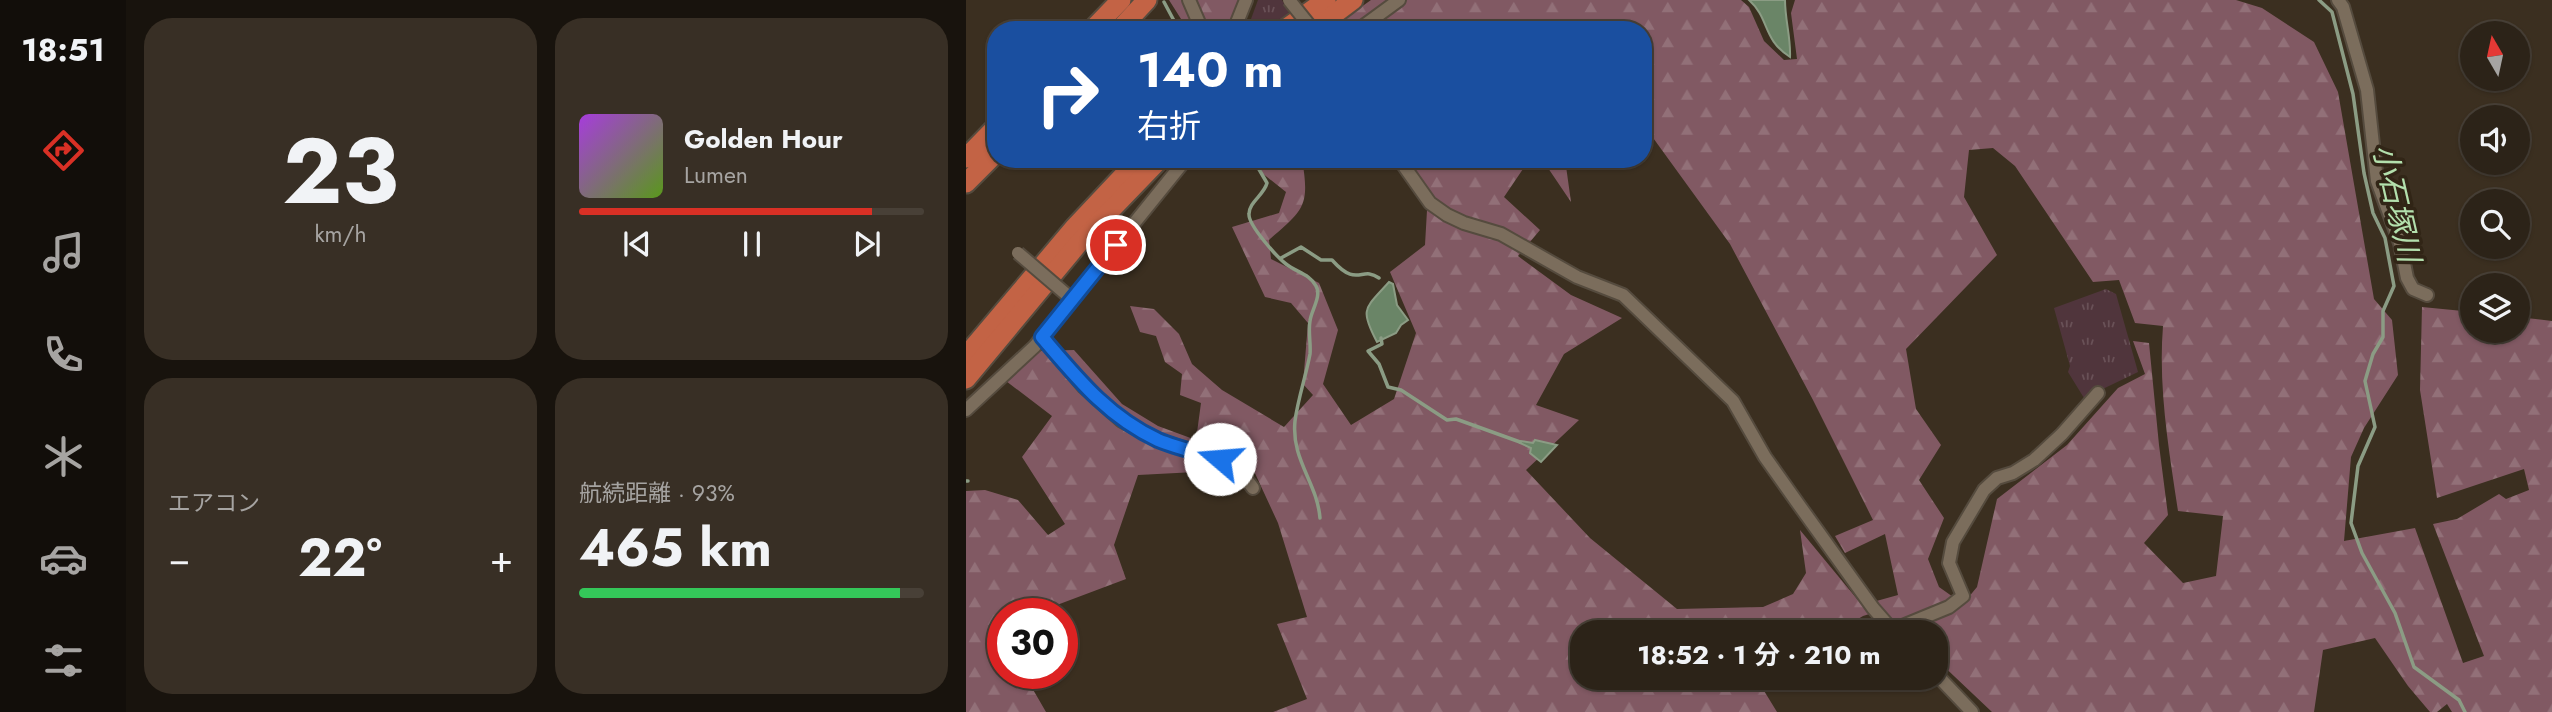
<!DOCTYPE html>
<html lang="ja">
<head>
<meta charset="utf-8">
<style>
  body { margin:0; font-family:Jost,"Noto Sans JP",sans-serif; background:#382f25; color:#f1f3f6; height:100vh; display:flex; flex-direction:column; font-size:26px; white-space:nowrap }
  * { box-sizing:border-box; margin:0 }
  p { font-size:23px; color:#a6a4a2 }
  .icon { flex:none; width:38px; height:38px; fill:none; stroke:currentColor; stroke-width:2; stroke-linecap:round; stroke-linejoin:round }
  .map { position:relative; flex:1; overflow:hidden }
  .side { display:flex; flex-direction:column; gap:18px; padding:18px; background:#18130d; width:840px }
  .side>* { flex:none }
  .guide { position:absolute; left:21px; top:21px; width:665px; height:147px; border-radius:28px; box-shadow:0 2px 5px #0004,0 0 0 2px #484037; background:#1a4fa0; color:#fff; overflow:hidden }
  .needle { width:46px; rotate:351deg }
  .buttons { position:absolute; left:1494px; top:21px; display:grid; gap:14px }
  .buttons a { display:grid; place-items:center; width:70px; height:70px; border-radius:50%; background:#2c2318; box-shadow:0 2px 5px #0004,0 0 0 2px #484037; font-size:35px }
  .speed { position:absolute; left:21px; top:598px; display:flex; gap:14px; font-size:35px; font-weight:700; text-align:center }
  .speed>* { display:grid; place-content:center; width:91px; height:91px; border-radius:50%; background:#2c2318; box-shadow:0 2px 5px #0004,0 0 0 2px #484037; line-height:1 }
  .speed .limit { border:10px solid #d22; background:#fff; color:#111 }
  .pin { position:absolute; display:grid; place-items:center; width:60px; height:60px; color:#fff; margin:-30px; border:4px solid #fff; border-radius:50%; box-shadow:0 2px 7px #0007 }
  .me { position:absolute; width:77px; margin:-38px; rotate:288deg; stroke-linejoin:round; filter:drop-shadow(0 0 5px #0008) }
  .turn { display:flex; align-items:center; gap:24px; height:147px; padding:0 35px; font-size:32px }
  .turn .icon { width:91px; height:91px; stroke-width:2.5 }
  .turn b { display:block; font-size:49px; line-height:60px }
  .big { font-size:52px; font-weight:700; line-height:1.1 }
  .side .card { flex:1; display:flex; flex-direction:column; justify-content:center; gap:10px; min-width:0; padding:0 24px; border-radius:28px; background:#382f25 }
  .side .dial { align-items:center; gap:0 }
  .dial b { font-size:91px; line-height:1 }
  .song { display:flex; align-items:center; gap:21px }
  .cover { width:84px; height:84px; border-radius:10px; background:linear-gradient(135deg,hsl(280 70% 55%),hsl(90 70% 35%)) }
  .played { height:7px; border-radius:4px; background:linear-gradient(90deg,#d93025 85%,#484037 85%) }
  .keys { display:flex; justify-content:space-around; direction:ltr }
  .heat { display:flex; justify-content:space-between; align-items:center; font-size:38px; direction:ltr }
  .charge { height:10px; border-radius:5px; background:linear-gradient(90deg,#34c759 93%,#484037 0) }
  .side .tiles { flex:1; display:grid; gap:18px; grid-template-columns:repeat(2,1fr) }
  .trip { position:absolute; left:604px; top:620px; width:378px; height:70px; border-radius:28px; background:#2c2318; box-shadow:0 2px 5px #0004,0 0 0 2px #484037; font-weight:700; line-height:70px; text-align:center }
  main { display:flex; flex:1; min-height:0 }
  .menu { display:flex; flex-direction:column; width:126px; justify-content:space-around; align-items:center; background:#120e0a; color:#a6a4a2 }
  .menu .icon { width:49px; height:49px }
  .menu .current { color:#d93025 }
  .menu b { font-size:32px; color:#f1f3f6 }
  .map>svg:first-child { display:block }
  .grass { fill:url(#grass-tufts) }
  .forest { fill:url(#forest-firs); fill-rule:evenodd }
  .water { fill:#6a8567; stroke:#8b9c84; stroke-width:2 }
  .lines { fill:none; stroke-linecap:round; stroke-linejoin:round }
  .stream { stroke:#8b9c84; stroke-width:3.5 }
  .minor-casing { stroke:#554b3e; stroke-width:16 }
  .highway-casing { stroke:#554b3e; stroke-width:23 }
  .minor { stroke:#7b6d5c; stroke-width:12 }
  .highway { stroke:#c36345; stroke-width:19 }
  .minor-bridge-casing { stroke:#554b3e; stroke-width:16; stroke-linecap:butt }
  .minor-bridge { stroke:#7b6d5c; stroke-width:12 }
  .route-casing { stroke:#114b97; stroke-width:18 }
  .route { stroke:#1a73e8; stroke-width:12 }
  .labels { text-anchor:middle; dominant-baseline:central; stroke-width:7; stroke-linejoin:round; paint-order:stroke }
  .water-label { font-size:30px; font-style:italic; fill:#b3e0ad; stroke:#312516 }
</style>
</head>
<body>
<main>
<nav class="menu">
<b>18:51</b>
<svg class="icon current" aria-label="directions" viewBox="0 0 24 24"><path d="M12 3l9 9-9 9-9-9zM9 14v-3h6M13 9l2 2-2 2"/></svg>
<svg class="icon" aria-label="music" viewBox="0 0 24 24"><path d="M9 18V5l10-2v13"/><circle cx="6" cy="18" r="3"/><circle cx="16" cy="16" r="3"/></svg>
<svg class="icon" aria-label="phone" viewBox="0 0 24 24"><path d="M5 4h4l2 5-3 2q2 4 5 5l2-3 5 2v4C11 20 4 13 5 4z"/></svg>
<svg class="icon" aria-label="climate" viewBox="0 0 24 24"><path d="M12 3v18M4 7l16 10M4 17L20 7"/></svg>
<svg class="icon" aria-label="car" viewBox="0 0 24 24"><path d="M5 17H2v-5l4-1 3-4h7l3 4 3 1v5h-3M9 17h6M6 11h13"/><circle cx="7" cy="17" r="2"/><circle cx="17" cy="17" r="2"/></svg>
<svg class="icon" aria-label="filters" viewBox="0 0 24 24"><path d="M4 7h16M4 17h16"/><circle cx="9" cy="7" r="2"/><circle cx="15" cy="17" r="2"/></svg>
</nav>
<section class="side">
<div class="tiles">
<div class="card dial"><b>23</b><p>km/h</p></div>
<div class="card">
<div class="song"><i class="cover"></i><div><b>Golden Hour</b><p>Lumen</p></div></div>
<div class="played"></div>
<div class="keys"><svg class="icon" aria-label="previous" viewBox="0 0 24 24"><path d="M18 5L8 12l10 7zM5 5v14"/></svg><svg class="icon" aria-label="pause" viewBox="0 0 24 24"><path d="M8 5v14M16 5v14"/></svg><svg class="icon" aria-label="next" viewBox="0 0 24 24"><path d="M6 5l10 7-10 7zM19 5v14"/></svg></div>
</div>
<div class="card"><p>エアコン</p>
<div class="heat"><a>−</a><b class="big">22°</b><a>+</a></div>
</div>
<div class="card"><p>航続距離 · 93%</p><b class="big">465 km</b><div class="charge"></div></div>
</div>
</section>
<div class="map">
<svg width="1586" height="712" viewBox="0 0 1586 712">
  <defs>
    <pattern id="grass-tufts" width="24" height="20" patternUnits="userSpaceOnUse" patternTransform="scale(1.75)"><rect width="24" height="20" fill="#50353c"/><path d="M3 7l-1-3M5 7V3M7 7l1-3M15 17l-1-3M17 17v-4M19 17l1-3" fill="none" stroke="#695157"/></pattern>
    <pattern id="forest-firs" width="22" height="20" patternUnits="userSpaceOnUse" patternTransform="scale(1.75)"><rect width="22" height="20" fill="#815963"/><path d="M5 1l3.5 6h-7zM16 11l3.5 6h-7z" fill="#927078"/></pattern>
  </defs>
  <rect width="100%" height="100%" fill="#3b2f20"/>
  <g class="grass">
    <path d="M292 0H316L323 13 299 30H281Z"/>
    <path d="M1140 289 1150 294 1172 372 1118 398 1102 372 1104 366 1088 308Z"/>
  </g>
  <g class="forest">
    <path d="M203 0H276C259 31 257 30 222 30Z"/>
    <path d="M405 0H775L783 7 798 41 818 60 831 59 825 13 829 0H1270L1296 8 1348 42 1372 92 1408 299 1426 320 1432 375 1398 428 1385 457 1378 541 1449 528 1497 663 1518 656 1467 524 1491 519 1533 494 1540 499 1563 490 1558 469 1471 498 1454 390 1456 307 1507 312V331H1552V317L1586 321V712H1486L1481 704 1471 712H1464L1442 686 1409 638 1357 650 1348 712H1026L970 659V632H940L916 610 897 616 870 632H616V677H797L792 681 811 712H307L341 699 311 624 341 617 312 523 287 469 172 475 148 545 160 579 67 614H37V674H58L80 712H0V491L19 490 52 500 82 535 99 524 56 457 86 416 40 381 73 351 108 350 156 404 192 426 230 440 235 403 214 395 216 374 199 362 190 336 174 332 164 306 188 309 213 334 226 364 256 390 318 427 347 395 337 384 342 323 325 303 299 297 266 227 313 213 320 192 296 173 293 159H336C344 207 338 209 303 240L305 259 353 283 372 330 357 384 385 425 428 399 450 333 424 272 459 245 462 193 437 159H599L605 202 582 168 559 166 538 197 574 230 552 256 605 295 656 318 598 354 570 405 613 420 560 470 624 538 711 609 797 607 827 594 840 573 834 530 896 605 932 595 919 534 879 553 869 536 907 520 847 400 764 244 677 124V30H363ZM1027 148 1049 166 1127 282 1153 280 1169 323 1197 326C1192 388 1203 450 1212 511L1257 516 1250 576 1217 583 1178 543 1202 515 1193 445 1183 343 1167 341 1179 374 1152 388 1101 445 1031 499 1011 587 997 604 973 587 962 559 978 518 953 480 975 445 950 409 940 349 1031 255 998 197 1003 150Z"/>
  </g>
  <g class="water">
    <path d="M783 0H819C819 20 825 38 824 57 796 39 804 19 783 0Z"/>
    <path d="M423 282 427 284 431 305 442 320 435 325 430 333 411 342C393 308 399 309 423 282Z"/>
    <path d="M569 440 591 445 575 462 564 453 565 448 554 443 555 441 567 443Z"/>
  </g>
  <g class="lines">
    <g class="stream">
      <path d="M1353 0 1366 12 1387 94 1398 173 1407 213 1419 238 1428 286 1417 311V337L1407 354 1399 381 1409 427 1392 466 1385 523 1396 553 1429 613 1448 667 1493 700 1499 712"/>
      <path d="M198 2 213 30"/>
      <path d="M287 159 301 183C298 195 283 202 283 214 282 225 311 257 320 264 330 272 344 274 350 286 356 296 345 311 344 321 342 332 345 343 344 354 340 376 332 398 329 421 325 460 351 482 354 518"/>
      <path d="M315 258 335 247 355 260H366C392 289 395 265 413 278"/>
      <path d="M415 338 416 344 402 351 413 364 422 387 435 390 481 420 490 419 554 442"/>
      <path d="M0 481H2"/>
    </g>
    <defs>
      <g id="minor">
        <path d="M223 0 236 30"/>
        <path d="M1372 0 1377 7 1401 90 1411 181 1434 243 1441 278 1447 289 1461 295"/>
        <path d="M268 30 280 0"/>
        <path d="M392 30 433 0"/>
        <path d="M433 159 464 203 481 215 498 223 535 234 611 277 657 295 767 401 799 457 833 505 907 608 928 632"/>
        <path d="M76 337 118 387 156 421 194 441 254 459 274 471 287 488"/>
        <path d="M0 410 69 346 220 159"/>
        <path d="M927 630 983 607 997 596 983 563 987 542 1018 490 1031 478 1047 473 1068 460 1096 434 1132 393"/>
        <path d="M970 674 1006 712"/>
      </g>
      <g id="highway">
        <path d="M126 30 155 0"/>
        <path d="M153 30 181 0"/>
        <path d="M318 30 360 0"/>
        <path d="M347 30 387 0"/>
        <path d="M0 158 30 127"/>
        <path d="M0 183 30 153"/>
        <path d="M0 356 109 227 173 159"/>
        <path d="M0 379 112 244 194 159"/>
      </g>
    </defs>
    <use href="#minor" class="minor-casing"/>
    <use href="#highway" class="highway-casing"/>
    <use href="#minor" class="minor"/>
    <use href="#highway" class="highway"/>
    <defs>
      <g id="minor-bridge">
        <path d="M323 0 347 30"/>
        <path d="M52 253 101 295"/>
      </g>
    </defs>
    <use href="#minor-bridge" class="minor-bridge-casing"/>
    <use href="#minor-bridge" class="minor-bridge"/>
  </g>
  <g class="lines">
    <defs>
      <path id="route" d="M150 245 76 337C111 378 142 417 192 440 211 448 234 453 254 459"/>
    </defs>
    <use href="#route" class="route-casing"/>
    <use href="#route" class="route"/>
  </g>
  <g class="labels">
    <g class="water-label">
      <text transform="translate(1431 203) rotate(77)">小石塚川</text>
    </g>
  </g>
</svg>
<div class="buttons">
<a><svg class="needle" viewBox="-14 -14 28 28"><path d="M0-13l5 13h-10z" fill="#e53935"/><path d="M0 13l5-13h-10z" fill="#a6a4a2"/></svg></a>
<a><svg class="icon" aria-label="sound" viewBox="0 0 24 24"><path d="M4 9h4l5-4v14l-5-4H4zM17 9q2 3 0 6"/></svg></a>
<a><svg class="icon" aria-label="search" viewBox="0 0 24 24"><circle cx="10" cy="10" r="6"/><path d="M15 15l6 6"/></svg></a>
<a><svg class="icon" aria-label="layers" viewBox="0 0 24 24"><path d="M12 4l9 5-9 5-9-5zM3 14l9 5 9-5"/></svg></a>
</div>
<div class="speed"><div class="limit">30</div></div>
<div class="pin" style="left:150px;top:245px;background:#d93025"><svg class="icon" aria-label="arrive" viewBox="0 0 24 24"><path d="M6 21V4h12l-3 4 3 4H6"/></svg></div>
<svg class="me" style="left:254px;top:459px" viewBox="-20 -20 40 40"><circle r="19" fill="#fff"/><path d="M0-13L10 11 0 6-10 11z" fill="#1a73e8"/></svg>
<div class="trip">18:52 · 1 分 · 210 m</div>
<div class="guide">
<div class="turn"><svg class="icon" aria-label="right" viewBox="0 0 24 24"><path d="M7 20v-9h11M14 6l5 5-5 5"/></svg><div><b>140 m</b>右折</div></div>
</div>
</div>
</main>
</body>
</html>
